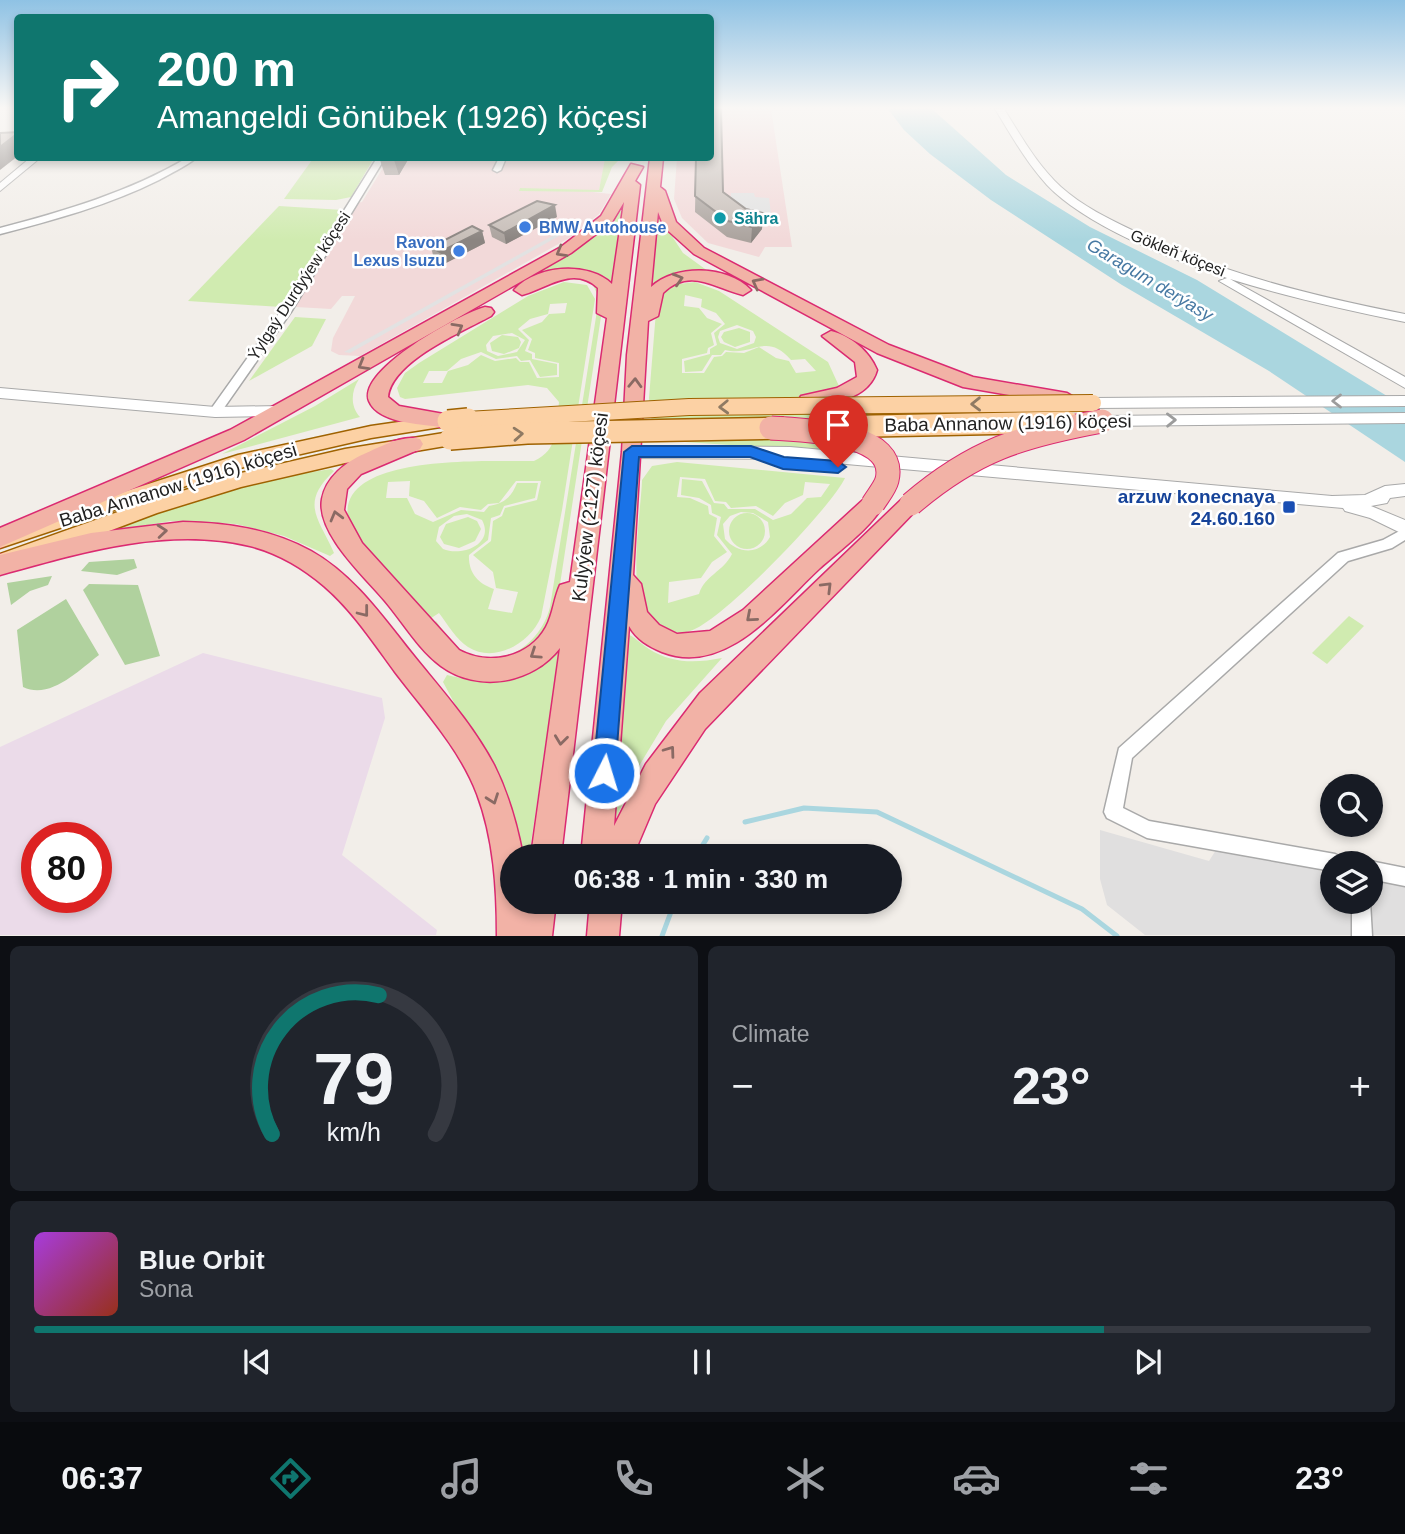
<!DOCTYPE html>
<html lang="en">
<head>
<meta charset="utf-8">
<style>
  body { margin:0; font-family:Helvetica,sans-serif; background:#20242c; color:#f1f3f6; height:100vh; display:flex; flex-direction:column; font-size:26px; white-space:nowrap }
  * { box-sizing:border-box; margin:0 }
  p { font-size:23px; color:#9ea1a6 }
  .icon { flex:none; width:38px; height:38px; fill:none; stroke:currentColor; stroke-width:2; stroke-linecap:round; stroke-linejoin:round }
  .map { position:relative; height:936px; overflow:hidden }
  .side { display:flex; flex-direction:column; gap:10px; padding:10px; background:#0d0f14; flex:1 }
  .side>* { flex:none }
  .banner { position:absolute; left:14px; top:14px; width:700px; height:147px; border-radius:7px; box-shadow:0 4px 10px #0003; background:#0f766e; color:#fff; overflow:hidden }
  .tools { position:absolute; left:1320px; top:774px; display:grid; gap:14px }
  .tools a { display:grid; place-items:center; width:63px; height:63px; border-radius:50%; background:#171b24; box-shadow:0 4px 10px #0003; font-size:35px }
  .speed { position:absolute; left:21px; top:822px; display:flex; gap:14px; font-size:35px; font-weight:700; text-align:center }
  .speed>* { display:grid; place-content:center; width:91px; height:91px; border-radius:50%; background:#171b24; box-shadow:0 4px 10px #0003; line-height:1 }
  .speed .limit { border:10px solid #d22; background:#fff; color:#111 }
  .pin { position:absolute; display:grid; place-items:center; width:60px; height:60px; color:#fff; margin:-72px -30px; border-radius:50% 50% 50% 0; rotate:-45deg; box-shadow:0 0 7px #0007 }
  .pin .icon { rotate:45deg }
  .me { position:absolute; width:77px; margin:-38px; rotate:5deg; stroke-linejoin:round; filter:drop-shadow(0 0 5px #0008) }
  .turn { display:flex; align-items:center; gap:24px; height:147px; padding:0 28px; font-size:32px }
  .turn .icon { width:91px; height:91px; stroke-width:2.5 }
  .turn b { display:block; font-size:49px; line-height:60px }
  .big { font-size:52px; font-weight:800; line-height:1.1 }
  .side .card { flex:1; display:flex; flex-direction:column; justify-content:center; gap:10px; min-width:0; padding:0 24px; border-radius:10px; background:#20242c }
  .side .dial { align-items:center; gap:0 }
  .dial svg { height:182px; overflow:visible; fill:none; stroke:#363941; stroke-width:7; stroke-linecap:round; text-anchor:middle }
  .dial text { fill:#f1f3f6; stroke:none }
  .song { display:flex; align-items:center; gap:21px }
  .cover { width:84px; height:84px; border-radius:10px; background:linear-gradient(135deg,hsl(280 70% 55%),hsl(10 70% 35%)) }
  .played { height:7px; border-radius:4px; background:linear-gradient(90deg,#0f766e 80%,#363941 80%) }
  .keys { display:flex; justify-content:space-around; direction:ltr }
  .heat { display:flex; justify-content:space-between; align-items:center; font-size:38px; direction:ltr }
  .side .tiles { flex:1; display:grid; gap:10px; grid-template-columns:1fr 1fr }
  .card:last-child { grid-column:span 2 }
  .trip { position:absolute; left:500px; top:844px; width:402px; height:70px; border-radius:35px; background:#171b24; box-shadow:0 4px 10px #0003; font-weight:800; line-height:70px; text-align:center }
  .tab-bar { display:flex; height:112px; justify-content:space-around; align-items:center; background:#090b0e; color:#9ea1a6 }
  .tab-bar .icon { width:49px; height:49px }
  .tab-bar .current { color:#0f766e }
  .tab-bar b { font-size:32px; color:#f1f3f6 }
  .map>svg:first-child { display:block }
  .residential { fill:#e0dfdf }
  .commercial { fill:#f2d9d9 }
  .industrial { fill:#ebdbe9; fill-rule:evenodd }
  .grass { fill:#d0ebb0; fill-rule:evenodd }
  .forest { fill:#b0d19e }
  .parking { fill:#e2e2e2 }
  .water { fill:#aad6df }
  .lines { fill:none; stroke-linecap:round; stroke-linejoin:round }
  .stream { stroke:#aad6df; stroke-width:5 }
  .minor-casing { stroke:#a9a9a9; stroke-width:3 }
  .tertiary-casing { stroke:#a9a9a9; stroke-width:2 }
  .primary-casing { stroke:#9f6200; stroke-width:3 }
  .trunk-casing { stroke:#db2a71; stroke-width:3 }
  .minor { fill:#fff; fill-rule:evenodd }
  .tertiary { fill:#fff; fill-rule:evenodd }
  .primary { fill:#fcd1a4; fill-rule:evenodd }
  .trunk { fill:#f2b2a6; fill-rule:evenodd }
  .primary-bridge-far1-casing { stroke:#9f6200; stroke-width:18; stroke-linecap:butt }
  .primary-bridge-casing { stroke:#9f6200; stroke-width:24; stroke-linecap:butt }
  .trunk-bridge-casing { stroke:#db2a71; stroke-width:25; stroke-linecap:butt }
  .primary-bridge-far1 { stroke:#fcd1a4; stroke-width:16 }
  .primary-bridge { stroke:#fcd1a4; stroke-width:21 }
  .trunk-bridge { stroke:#f2b2a6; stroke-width:23 }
  .wall { fill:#aba39e }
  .shaded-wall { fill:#8b8581 }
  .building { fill:#c7beb8; stroke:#8b8581; stroke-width:2 }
  .oneway { stroke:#8a6a64 }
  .oneway2 { stroke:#9c9c9c }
  .oneway3 { stroke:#8f7a63 }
  .route { fill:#1a73e8; stroke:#114b97; stroke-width:2 }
  .culture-dot { fill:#0f9aa8; stroke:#fff; stroke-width:2.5 }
  .shop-dot { fill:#3f7fe0; stroke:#fff; stroke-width:2.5 }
  .transit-dot { fill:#1a4fb4; stroke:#fff; stroke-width:2.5 }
  .labels { text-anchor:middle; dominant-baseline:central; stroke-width:5; stroke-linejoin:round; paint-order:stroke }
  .far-culture-label { font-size:16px; font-weight:bold; fill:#0d838f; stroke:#fff; text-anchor:start }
  .far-shop-label { font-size:16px; font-weight:bold; fill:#366cbe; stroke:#fff; text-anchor:start }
  .far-street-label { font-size:16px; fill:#222; stroke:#fff }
  .far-water-label { font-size:18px; font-style:italic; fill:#4779a3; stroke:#fff }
  .street-label { font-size:19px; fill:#222; stroke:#fff }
  .transit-label { font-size:19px; font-weight:bold; fill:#164399; stroke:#fff; text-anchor:end }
</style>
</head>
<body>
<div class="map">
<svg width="1405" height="936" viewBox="0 0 1405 936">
  <rect width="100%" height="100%" fill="#f2eee9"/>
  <g class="residential">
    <path d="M1100 830 1209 861 1216 850 1246 852 1317 869 1332 878V901H1351L1358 914V935H1145L1107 905 1100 879Z"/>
    <path d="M1371 877 1405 884V935H1371Z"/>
  </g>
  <g class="commercial">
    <path d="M711 109H771L792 247H765L759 257 708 243 682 218 674 199 677 158H710Z"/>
    <path d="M389 158H606L599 190 583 191 611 194 599 214 569 238 360 356 339 355 331 351 333 338 355 296H342L331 309 296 307 295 303 356 203 362 202Z"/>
  </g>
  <path class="industrial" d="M203 653 382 698 385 718 342 855 437 930 436 935H0V747ZM37 838H96V898H37Z"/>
  <g class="grass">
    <path d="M357 158H374L351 197 336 200 284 199 312 160Z"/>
    <path d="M605 159 619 160 612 167 602 192 519 191 520 188 599 190Z"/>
    <path d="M279 206 343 210 281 307 188 301Z"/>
    <path d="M619 211H623L612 284 603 277 544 275 536 270 614 218Z"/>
    <path d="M658 215 683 253 712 274H674L652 285Z"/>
    <path d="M560 277C578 276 600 276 604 297L555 617C541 653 498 679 461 658 448 650 439 637 430 626L436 621C445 633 453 646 466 653 502 674 542 641 550 607L599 298 593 285C570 273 550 282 529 293L526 292Z"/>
    <path d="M564 282 587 285 595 299 562 510 541 617C530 643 495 664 468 647 456 639 448 625 439 613L425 622 351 530C321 451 488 462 534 461 559 450 556 427 559 402L547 388 528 385 405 399 400 397 397 388 405 373 419 363 528 296ZM567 303 565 313 549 314 542 322 522 330 532 339 528 350 535 353V358L559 363V377L537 378 529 362H520L516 358 495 361 481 355 468 365 448 371 442 383H423L429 371H447L461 359 481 352 496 359 517 356 521 361 530 360 540 377 557 375V364L532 359V354L525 351 529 340 518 329 530 319 548 314 550 304ZM512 333 525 340 517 352 498 356 487 351 486 345 493 336ZM410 481 409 496 424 501 437 518 460 507 481 510 488 504 499 503 516 481H541L537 500 505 508 502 516 493 521 491 541 473 555 493 572 496 588 518 592 512 613 488 609 494 589C478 584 468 572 469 555L488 540 491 518 500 515 504 506 535 498 538 483H517C511 498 504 503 489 506L484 512 461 510 433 522 415 514 407 498H386L388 482ZM467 514 482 520C495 544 462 557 443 549L436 541 439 527 454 516Z"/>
    <path d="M695 282 719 291 828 362 870 454 654 440 649 398 657 299 671 285ZM685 295 702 299 701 307 716 313 725 324 714 333 717 345 710 349V354L684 361 685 372 702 371 712 355H721L725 350C753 357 766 331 791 360L805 359 816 371 796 373 789 361 776 358 759 347 744 353 726 352 722 356 714 357 704 373H682V359L707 353 708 348 714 345 711 333 722 324 707 318 699 308 684 306ZM737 325 753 331 756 337 754 343 737 349 720 343 718 337 720 331Z"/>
    <path d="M295 317 326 319 312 346 249 381Z"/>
    <path d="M739 328 750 332V342L735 347 724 342 721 337 724 332Z"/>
    <path d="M502 335 518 337 521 342 519 348 504 354 492 351 490 343Z"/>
    <path d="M359 379C351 391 350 406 360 417L222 454 315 406Z"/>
    <path d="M677 462 845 478C831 508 721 622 690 631 675 636 657 629 647 617 627 592 641 512 642 480L652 466ZM680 477 705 479 715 501 726 502 731 508 756 506 773 516 785 503 803 495 805 482 830 484 821 497 807 498 791 514 773 520 755 509H728L724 504 714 503 702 481 682 479 681 495 699 498 711 505 712 513 721 517 717 535 732 554C723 572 705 575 699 594L668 603 669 582 701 578 712 562 727 552 714 536 717 518 709 514 708 506 690 498 677 497ZM741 512 753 513 768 522 770 537C760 555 738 554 725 539L723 524 730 516Z"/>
    <path d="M331 469 334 471C299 504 319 518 334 553L330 556 284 536 236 524 171 521 112 531 168 508 268 479Z"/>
    <circle cx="747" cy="531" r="18"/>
    <path d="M468 517 477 521 481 529 475 541 459 548 444 544 440 537 446 524Z"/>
    <path d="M1349 616 1364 626 1327 664 1312 653Z"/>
    <path d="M626 633C635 637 641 644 649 649 673 664 696 663 722 658L666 721 639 766 617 817 614 820Z"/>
    <path d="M560 648 529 856H518L473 738 443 682 447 675C504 688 513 680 560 648Z"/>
  </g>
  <g class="forest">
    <path d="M134 559 137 568 117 575 81 571 89 562Z"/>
    <path d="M52 576 48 585 30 591 11 605 7 583Z"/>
    <path d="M89 584 138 585 160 656 125 665 83 590Z"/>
    <path d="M66 599 99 655C78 671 50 700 23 687L17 630Z"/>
  </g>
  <g class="parking">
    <path d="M731 193H754L755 197 769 198 772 221 759 222 731 202Z"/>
    <path d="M563 230 568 231 350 353 344 352Z"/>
  </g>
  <path class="water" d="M888 109H932L1006 175 1090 227 1197 280 1405 407V462L1269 371 1122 285 991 200 930 154 904 130Z"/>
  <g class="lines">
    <g class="stream">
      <path d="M745 822 804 808 877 812 1082 909 1117 936"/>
      <path d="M696 856 707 838"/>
      <path d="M662 936 675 901"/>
    </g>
    <defs>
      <g id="minor">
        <path d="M187 158H196C185 167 171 173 159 180 109 205 54 220 0 234V228C65 211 129 192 187 158Z"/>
        <path d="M377 158H385L291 312 219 415H211L209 412 211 409 281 311Z"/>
        <path d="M499 158H506L501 170 497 172 493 170Z"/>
        <path d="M1405 528V540L1392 548 1348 561 1132 758 1123 808 1149 821 1335 854 1341 857 1344 863H1332V871L1147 838 1107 818 1104 812 1119 748 1338 553 1383 540Z"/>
        <path d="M1370 861 1405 868V886L1370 879V863H1366Z"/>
        <path d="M1352 901H1370L1372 936H1352Z"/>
      </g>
      <g id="tertiary">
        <path d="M995 109H1004C1021 136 1037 165 1061 187 1082 206 1109 219 1134 231 1220 273 1312 296 1405 314V322C1346 310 1287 297 1230 279L1405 377V388L1219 281 1227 278C1173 260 1086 226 1047 185 1026 162 1011 135 995 109Z"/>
        <path d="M30 158H40L0 191V183Z"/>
        <path d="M0 388 215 407 280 406 287 411 280 416 215 417 0 398Z"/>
        <path d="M1405 396V406L1093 408 1086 403 1093 398Z"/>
        <path d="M1405 413V423L1102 426 1095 421 1102 416Z"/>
        <path d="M632 446 790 447 1332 496 1365 495 1385 486 1405 484V496L1390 498 1387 503 1371 506 1405 520V535L1370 518 1345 511 1343 508 790 459 632 458 624 452Z"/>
      </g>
      <g id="primary">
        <path d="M447 415 456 421 453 425 371 438 240 468 0 548V532L238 455 371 426Z"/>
        <path d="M450 432 459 439 457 444 345 463 241 487 157 513 0 572V554L143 503 241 473 345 449Z"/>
      </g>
      <g id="trunk">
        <path d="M650 158H663L660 187 665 191 676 222 704 248 889 345 973 377 1067 393 1077 399 1067 405 963 387 877 353 694 254 664 227 658 212 651 287C675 264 728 265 751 290L743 295C714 288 690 267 663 293L658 316 648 321 633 575 641 584 647 612 659 625 677 634 710 631 743 610 865 498H881L884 504C871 528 840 550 819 569 778 607 726 677 662 652 648 646 637 640 629 626L614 826 646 764 700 693 903 498H919L922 504 705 729 655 804 633 856H581L622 452 627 355Z"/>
        <path d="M631 164 643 167 635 181 640 185 561 856H531L560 648C532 684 478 693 441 666 418 649 403 622 385 601 365 577 316 533 322 499 326 477 346 462 364 454 379 447 404 434 420 439L423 444 420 449 361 474 347 489 344 510 362 543 459 650C489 666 529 658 546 627 553 614 554 598 560 585L570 582 607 318 597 313 598 288C573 265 548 288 522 295L514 290C536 265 588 261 612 284L624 202 612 222 571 253 244 440 0 547V528L230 430 561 247 601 216Z"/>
        <path d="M485 307 491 308 494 312 491 316C462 332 392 361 388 397L399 406 455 416 458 421 455 426 448 428C426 424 379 425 369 401 357 370 461 313 485 307Z"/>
        <path d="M831 331C851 336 869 351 877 370 869 399 834 403 808 407L801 406 798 401 801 396 837 388 857 377 855 362 822 336Z"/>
        <path d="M183 522C228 523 271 529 311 551 357 577 386 622 418 661 445 694 474 727 494 765 508 793 517 824 523 856H513V901H556L552 936H497C497 889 494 839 477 794 460 749 424 710 395 672 373 642 352 610 324 586 303 568 277 553 250 546 167 526 79 553 0 575V555L91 533Z"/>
        <path d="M590 901H622L619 936H587Z"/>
      </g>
    </defs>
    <use href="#minor" class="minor-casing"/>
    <use href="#tertiary" class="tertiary-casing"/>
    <use href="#primary" class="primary-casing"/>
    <use href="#trunk" class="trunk-casing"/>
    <use href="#minor" class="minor"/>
    <use href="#tertiary" class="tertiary"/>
    <use href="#primary" class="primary"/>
    <use href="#trunk" class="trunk"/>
    <defs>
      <path id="primary-bridge-far1" d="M448 421 689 407 1093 403"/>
      <g id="primary-bridge">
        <path d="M448 421 468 419"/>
        <path d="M825 427 1068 422"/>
        <path d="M450 439 527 433 784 428"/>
      </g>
      <g id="trunk-bridge">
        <path d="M771 428C801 430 899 431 887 480 885 488 877 497 873 504"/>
        <path d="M911 504C974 450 1021 436 1102 421"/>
      </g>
    </defs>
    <use href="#primary-bridge-far1" class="primary-bridge-far1-casing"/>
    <use href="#primary-bridge" class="primary-bridge-casing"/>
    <use href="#trunk-bridge" class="trunk-bridge-casing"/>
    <use href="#primary-bridge-far1" class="primary-bridge-far1"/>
    <use href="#primary-bridge" class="primary-bridge"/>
    <use href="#trunk-bridge" class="trunk-bridge"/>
  </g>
  <g class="wall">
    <path d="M409 158 399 175H385L380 160Z"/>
    <path d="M696 158 723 192 746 209 763 213 762 229 751 243 727 237 695 212Z"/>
    <path d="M557 217 506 244 492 237 489 225Z"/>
    <path d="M482 231 485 243 444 264 434 259 431 247Z"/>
  </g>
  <g class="shaded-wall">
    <path d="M18 133V156L0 170V147Z"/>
    <path d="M396 158H409L399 175 394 160Z"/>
    <path d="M555 205 557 217 506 244 504 233Z"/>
    <path d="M763 213 762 229 751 243 752 227Z"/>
    <path d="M482 231 485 243 444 264 440 252Z"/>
  </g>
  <g class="building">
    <path d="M710 109H721L723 192 746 209 763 213 752 227 728 221 695 196 696 158H710Z"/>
    <path d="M18 132V133L0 147V133Z"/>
    <path d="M382 158H396L394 160H380Z"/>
    <path d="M537 201 555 205 504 233 489 225Z"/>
    <path d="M472 226 482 231 440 252 431 247Z"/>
  </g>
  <defs><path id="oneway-chevron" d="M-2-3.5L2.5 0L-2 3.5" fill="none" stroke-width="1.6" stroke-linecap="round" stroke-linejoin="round" transform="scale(1.75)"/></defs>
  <g class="oneway">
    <use href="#oneway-chevron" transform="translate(561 252) rotate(150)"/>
    <use href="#oneway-chevron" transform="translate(678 279) rotate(-17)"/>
    <use href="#oneway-chevron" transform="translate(757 283) rotate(-152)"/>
    <use href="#oneway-chevron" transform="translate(458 328) rotate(-30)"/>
    <use href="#oneway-chevron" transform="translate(363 365) rotate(150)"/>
    <use href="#oneway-chevron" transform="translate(635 383) rotate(-88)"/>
    <use href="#oneway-chevron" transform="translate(336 516) rotate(-105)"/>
    <use href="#oneway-chevron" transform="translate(162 531) rotate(-5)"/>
    <use href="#oneway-chevron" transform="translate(827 587) rotate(-45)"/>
    <use href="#oneway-chevron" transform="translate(364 612) rotate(52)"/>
    <use href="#oneway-chevron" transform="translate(751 617) rotate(139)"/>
    <use href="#oneway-chevron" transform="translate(535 654) rotate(146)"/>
    <use href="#oneway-chevron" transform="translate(561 740) rotate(97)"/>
    <use href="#oneway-chevron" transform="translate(670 751) rotate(-54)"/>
    <use href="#oneway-chevron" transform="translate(493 799) rotate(70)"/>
  </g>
  <g class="oneway2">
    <use href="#oneway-chevron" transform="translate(1337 401) rotate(180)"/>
    <use href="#oneway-chevron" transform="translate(1171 420) rotate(-1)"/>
  </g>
  <g class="oneway3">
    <use href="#oneway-chevron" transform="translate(976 404) rotate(179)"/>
    <use href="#oneway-chevron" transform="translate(724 407) rotate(178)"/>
    <use href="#oneway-chevron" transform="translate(518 434) rotate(-4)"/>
  </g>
  <linearGradient id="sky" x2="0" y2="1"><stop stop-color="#8fc2e4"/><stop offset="0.45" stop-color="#f9f7f5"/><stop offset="1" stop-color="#f9f7f5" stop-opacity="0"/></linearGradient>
  <rect width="1405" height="240" fill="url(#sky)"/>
  <path class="route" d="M632 446H751L784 457 838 461 846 467 838 473 783 469 750 457H639L615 773 611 781 604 784 596 781 593 773 624 452Z"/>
  <circle class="culture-dot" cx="720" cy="218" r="7"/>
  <g class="shop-dot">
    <circle cx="525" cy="227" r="7"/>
    <circle cx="459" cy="251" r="7"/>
  </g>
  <rect class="transit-dot" x="1282" y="500" width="14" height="14" rx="3.5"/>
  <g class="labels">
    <g class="far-culture-label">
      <text x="734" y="218">Sähra</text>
    </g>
    <g class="far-shop-label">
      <text x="539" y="227">BMW Autohouse</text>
      <text x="445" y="242" text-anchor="end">Ravon<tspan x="445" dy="18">Lexus Isuzu</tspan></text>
    </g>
    <g class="far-street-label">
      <text transform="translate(1178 253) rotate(22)">Gökleň köçesi</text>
      <text transform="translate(299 286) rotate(-57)">Ýylgaý Durdyýew köçesi</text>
    </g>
    <g class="far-water-label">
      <text transform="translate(1150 280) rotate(31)">Garagum derýasy</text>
    </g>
    <g class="street-label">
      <text transform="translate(1008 423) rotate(-1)">Baba Annanow (1916) köçesi</text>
      <text transform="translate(178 485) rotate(-17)">Baba Annanow (1916) köçesi</text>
      <text transform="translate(590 507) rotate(-83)">Kulyýew (2127) köçesi</text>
    </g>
    <g class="transit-label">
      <text x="1275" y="496">arzuw konecnaya<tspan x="1275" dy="22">24.60.160</tspan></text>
    </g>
  </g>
</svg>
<div class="tools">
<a><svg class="icon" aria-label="search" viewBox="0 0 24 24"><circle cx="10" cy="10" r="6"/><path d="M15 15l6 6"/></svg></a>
<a><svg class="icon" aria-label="layers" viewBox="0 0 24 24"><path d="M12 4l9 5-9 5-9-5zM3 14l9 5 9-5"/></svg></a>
</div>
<div class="speed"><div class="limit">80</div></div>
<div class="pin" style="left:838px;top:467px;background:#d93025"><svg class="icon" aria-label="arrive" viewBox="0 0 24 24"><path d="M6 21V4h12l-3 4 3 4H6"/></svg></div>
<svg class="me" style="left:604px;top:773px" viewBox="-20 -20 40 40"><circle r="17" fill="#1a73e8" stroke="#fff" stroke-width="3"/><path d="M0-11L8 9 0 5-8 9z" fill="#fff"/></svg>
<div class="trip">06:38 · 1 min · 330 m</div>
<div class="banner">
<div class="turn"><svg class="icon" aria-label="right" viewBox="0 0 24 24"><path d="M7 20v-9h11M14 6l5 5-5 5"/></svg><div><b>200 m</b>Amangeldi Gönübek (1926) köçesi</div></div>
</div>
</div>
<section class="side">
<div class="tiles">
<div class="card dial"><svg viewBox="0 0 100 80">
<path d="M14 69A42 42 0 1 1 86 69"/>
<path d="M14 69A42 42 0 0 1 61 8" stroke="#0f766e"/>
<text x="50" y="56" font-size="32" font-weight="700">79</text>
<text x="50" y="72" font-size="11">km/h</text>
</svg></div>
<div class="card"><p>Climate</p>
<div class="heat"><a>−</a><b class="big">23°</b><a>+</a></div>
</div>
<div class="card">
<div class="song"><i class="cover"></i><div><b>Blue Orbit</b><p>Sona</p></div></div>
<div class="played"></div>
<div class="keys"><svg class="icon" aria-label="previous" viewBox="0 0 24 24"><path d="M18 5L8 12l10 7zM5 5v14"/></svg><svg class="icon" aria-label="pause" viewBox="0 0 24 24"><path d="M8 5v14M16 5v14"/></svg><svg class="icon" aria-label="next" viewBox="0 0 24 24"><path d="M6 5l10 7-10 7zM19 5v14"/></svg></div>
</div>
</div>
</section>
<nav class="tab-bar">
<b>06:37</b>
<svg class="icon current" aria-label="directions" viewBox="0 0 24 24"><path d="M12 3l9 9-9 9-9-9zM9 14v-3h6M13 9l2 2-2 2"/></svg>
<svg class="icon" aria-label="music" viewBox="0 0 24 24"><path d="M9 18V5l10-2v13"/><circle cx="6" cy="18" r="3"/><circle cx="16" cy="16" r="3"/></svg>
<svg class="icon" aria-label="phone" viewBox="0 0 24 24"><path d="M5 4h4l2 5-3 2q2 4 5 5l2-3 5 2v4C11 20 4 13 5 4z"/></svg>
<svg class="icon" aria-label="climate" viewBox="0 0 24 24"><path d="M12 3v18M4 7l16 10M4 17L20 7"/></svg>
<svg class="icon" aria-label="car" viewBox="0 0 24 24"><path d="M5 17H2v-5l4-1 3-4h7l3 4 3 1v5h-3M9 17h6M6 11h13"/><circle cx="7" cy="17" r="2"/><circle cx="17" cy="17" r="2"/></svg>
<svg class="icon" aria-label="filters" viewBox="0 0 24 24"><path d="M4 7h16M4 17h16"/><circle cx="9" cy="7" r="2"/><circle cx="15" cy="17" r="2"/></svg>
<b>23°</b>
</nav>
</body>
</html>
